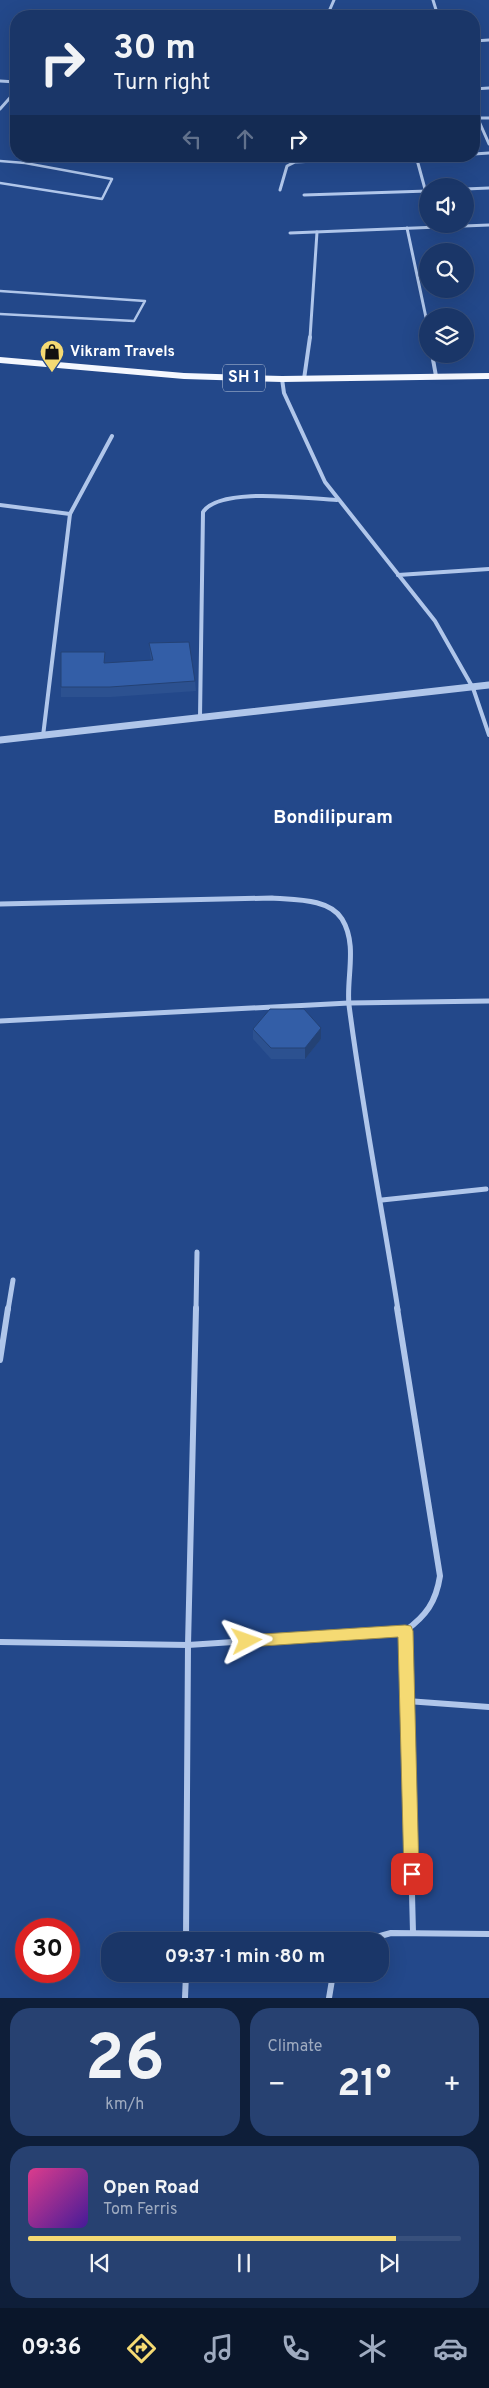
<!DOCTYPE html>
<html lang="en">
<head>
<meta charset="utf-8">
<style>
  body { margin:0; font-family:Overpass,sans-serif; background:#274171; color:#f1f3f6; height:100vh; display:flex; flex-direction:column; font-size:19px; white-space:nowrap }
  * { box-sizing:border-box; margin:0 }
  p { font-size:16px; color:#9fabc0 }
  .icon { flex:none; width:28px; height:28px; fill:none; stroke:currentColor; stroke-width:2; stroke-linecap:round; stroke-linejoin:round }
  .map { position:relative; height:1998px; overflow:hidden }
  .panel { display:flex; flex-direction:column; gap:10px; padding:10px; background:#0e1e39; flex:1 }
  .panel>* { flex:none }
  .top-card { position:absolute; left:10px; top:10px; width:470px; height:152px; border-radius:20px; box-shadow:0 5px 20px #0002,0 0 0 1px #38507c; background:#1a3668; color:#f1f3f6; overflow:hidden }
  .fabs { position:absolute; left:419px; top:178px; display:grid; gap:10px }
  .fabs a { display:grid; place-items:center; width:55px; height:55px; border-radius:50%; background:#1a3668; box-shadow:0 5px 20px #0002,0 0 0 1px #38507c; font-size:25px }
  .speed { position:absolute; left:15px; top:1918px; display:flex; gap:10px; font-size:25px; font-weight:700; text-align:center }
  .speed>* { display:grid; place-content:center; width:65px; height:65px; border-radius:50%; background:#1a3668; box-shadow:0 5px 20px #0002,0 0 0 1px #38507c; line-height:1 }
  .speed .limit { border:8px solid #d22; background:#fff; color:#111 }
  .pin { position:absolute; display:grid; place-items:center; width:42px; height:42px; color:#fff; margin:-21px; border-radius:10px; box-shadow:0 2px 8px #0006 }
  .me { position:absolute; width:55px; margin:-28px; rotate:86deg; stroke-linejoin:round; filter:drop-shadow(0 0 4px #0008) }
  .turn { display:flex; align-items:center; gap:18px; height:105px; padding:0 20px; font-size:22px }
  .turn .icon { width:65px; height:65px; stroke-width:2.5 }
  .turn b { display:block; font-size:35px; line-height:42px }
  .lanes { display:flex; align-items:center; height:48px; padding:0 20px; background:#0003; justify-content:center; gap:25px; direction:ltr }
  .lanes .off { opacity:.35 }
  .big { font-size:38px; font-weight:700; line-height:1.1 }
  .panel .card { flex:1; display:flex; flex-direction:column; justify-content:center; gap:8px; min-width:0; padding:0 18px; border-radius:20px; background:#274171 }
  .panel .dial { align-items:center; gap:0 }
  .dial b { font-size:65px; line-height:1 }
  .song { display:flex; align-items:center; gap:15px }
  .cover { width:60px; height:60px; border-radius:8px; background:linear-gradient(135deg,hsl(330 70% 55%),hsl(260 70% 35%)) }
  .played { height:5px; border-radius:2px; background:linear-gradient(90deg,#f5da73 85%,#38507c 85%) }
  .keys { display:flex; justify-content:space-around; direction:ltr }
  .heat { display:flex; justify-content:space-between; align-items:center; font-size:28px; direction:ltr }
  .panel .tiles { flex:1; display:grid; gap:10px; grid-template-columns:1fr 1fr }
  .card:last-child { grid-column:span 2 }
  .trip { position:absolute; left:101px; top:1932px; width:288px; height:50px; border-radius:20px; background:#1a3668; box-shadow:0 5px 20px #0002,0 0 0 1px #38507c; font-weight:700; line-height:50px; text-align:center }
  .tab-bar { display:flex; height:80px; justify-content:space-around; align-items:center; background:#0a162a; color:#9fabc0 }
  .tab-bar .icon { width:35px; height:35px }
  .tab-bar .on { color:#f5da73 }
  .tab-bar b { font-size:22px; color:#f1f3f6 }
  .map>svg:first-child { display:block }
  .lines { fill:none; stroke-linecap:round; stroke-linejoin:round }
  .service { stroke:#b0c6ea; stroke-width:2.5 }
  .minor-far3 { stroke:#b0c6ea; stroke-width:3 }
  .minor-far2 { stroke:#b0c6ea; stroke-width:4 }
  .minor-far1 { stroke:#b0c6ea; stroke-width:5 }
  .minor { stroke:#b0c6ea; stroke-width:6 }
  .tertiary { stroke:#b0c6ea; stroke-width:7 }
  .primary { fill:#f4f7fe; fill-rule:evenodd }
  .wall { fill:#2c5190 }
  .shaded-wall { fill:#244275 }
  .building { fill:#335ea7; stroke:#244275 }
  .route { fill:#f5da73; stroke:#9f8e4b }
  .labels { text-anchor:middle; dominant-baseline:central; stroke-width:5; stroke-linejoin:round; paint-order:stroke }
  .far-poi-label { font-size:15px; font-weight:bold; fill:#fff; stroke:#23488a; text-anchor:start }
  .shield { fill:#23488a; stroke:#bdc8dc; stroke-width:1 }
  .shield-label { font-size:16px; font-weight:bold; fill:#fff }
  .neighbourhood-label { font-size:19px; font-weight:bold; fill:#fff; stroke:#23488a }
</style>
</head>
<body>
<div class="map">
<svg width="489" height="1998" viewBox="0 0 489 1998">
  <rect width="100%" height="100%" fill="#23488a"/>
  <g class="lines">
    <g class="service">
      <path d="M0 161 25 163 112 179 102 199 0 183"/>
      <path d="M0 291 145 301 134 321 0 314"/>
    </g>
    <g class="minor-far3">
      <path d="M433 0 438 16"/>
      <path d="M327 16 437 15"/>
      <path d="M327 16 334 0"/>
      <path d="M474 41 489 40"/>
      <path d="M0 81 16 82"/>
      <path d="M474 89 489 88"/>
      <path d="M0 109 16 91"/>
      <path d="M474 110 489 144"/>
      <path d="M477 118H489"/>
      <path d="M474 154 489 153"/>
      <path d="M416 156 428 200"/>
      <path d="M465 189 489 188"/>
      <path d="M280 190 287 166 295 162 420 156"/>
      <path d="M304 195 428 191"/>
      <path d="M407 228 428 327"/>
      <path d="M290 233 489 225"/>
      <path d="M310 338 317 232"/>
    </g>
    <g class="minor-far2">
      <path d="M432 354 436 376"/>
      <path d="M282 379 284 393 325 482 435 621 473 688 489 735"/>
      <path d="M304 379 310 337"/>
      <path d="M0 505 70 514 43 736"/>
      <path d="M70 514 112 436"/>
      <path d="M398 575 489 569"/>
      <path d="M200 717 203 512C220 486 308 499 337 500"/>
    </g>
    <g class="minor-far1">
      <path d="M0 904 272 898C294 900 329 898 342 919 358 945 346 978 349 1005 362 1107 382 1208 398 1310"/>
      <path d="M0 1021 349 1003 489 1001"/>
      <path d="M382 1200 486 1189"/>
      <path d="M8 1310 13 1280"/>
      <path d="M196 1310 197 1252"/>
    </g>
    <g class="minor">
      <path d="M397 1308 440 1576C436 1602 426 1616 405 1631L407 1701"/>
      <path d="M0 1360 8 1308"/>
      <path d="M0 1642 188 1645 405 1631"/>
      <path d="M413 1932 407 1701 489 1707"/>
      <path d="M186 1941 188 1645 196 1308"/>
      <path d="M362 1941 391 1933 489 1934"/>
      <path d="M185 1998 186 1974"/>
      <path d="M329 1998 333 1974"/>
    </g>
    <path class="tertiary" d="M0 740 489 685"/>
    <path class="primary" d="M0 357 184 373 282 376 489 373V379L282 382 184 379 0 363Z"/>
  </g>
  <g class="wall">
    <path d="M149 643 195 681 196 691 111 697H61V687L151 661 150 653Z"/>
    <path d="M321 1028V1039L305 1059H271L253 1039V1029Z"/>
  </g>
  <path class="shaded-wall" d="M321 1028V1039L305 1059V1048Z"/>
  <g class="building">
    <path d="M189 642 195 681 110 687H61V652H105L104 663 153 660 149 643Z"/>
    <path d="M270 1009H304L321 1028 305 1048H271L253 1029Z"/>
  </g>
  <path class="route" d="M405 1625 411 1626 413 1631 419 1874 417 1879 412 1882 406 1879 404 1874 398 1637 247 1647 242 1646 240 1641 242 1637 247 1635Z"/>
  <defs>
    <symbol id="shop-pin" viewBox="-11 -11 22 30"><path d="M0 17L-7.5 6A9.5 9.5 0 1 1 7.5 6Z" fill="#f5da73" stroke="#23488a"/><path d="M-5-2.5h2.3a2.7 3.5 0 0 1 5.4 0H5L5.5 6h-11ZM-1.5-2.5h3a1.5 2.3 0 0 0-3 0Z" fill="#111"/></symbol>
  </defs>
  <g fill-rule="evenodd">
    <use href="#shop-pin" x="38" y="338" width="28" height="38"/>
  </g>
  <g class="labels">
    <g class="far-poi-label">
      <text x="70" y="352">Vikram Travels</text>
    </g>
    <rect class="shield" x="223" y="364.5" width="42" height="27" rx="4"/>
    <g class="shield-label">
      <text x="244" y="378">SH 1</text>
    </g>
    <g class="neighbourhood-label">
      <text x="333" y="818">Bondilipuram</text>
    </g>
  </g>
</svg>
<div class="fabs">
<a><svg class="icon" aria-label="sound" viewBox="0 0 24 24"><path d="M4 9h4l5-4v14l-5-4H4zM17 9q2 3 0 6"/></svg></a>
<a><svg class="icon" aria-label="search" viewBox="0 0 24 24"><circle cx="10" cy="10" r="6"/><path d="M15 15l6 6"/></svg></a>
<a><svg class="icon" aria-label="layers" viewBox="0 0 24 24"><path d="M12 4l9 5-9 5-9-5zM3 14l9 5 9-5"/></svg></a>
</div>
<div class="speed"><div class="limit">30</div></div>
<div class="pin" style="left:412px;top:1874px;background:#d93025"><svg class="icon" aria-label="arrive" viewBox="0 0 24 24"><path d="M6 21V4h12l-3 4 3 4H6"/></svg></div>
<svg class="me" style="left:247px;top:1641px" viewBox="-20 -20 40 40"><path d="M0-17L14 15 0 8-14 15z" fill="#f5da73" stroke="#fff" stroke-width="4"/></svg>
<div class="trip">09:37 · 1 min · 80 m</div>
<div class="top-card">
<div class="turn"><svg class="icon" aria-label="right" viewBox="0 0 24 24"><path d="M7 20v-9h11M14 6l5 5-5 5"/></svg><div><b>30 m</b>Turn right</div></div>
<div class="lanes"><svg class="icon off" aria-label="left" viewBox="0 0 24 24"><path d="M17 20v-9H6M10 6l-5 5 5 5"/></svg><svg class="icon off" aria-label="ahead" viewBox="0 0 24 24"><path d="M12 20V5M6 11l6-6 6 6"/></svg><svg class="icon" aria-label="right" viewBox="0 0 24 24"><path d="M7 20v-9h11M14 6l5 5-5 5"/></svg></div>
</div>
</div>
<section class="panel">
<div class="tiles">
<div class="card dial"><b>26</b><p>km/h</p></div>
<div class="card"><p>Climate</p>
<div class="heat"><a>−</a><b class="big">21°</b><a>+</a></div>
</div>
<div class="card">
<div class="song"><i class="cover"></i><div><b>Open Road</b><p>Tom Ferris</p></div></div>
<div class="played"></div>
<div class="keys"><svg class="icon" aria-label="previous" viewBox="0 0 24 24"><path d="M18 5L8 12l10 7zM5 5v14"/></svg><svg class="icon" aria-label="pause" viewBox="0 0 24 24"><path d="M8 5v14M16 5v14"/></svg><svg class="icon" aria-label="next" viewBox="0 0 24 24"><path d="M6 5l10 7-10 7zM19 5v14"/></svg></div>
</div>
</div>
</section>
<nav class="tab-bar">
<b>09:36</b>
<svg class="icon on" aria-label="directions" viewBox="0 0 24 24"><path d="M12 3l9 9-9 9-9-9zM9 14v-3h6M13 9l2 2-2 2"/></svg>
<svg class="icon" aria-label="music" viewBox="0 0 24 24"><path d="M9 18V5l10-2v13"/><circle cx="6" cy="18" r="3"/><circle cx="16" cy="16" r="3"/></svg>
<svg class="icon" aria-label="phone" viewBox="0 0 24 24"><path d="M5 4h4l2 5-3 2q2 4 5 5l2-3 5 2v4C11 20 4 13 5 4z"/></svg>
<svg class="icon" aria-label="climate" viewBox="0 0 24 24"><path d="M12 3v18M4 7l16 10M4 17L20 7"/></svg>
<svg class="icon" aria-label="car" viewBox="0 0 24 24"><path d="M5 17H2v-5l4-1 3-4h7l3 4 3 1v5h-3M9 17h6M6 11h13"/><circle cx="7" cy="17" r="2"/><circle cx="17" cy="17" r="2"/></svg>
</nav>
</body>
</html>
